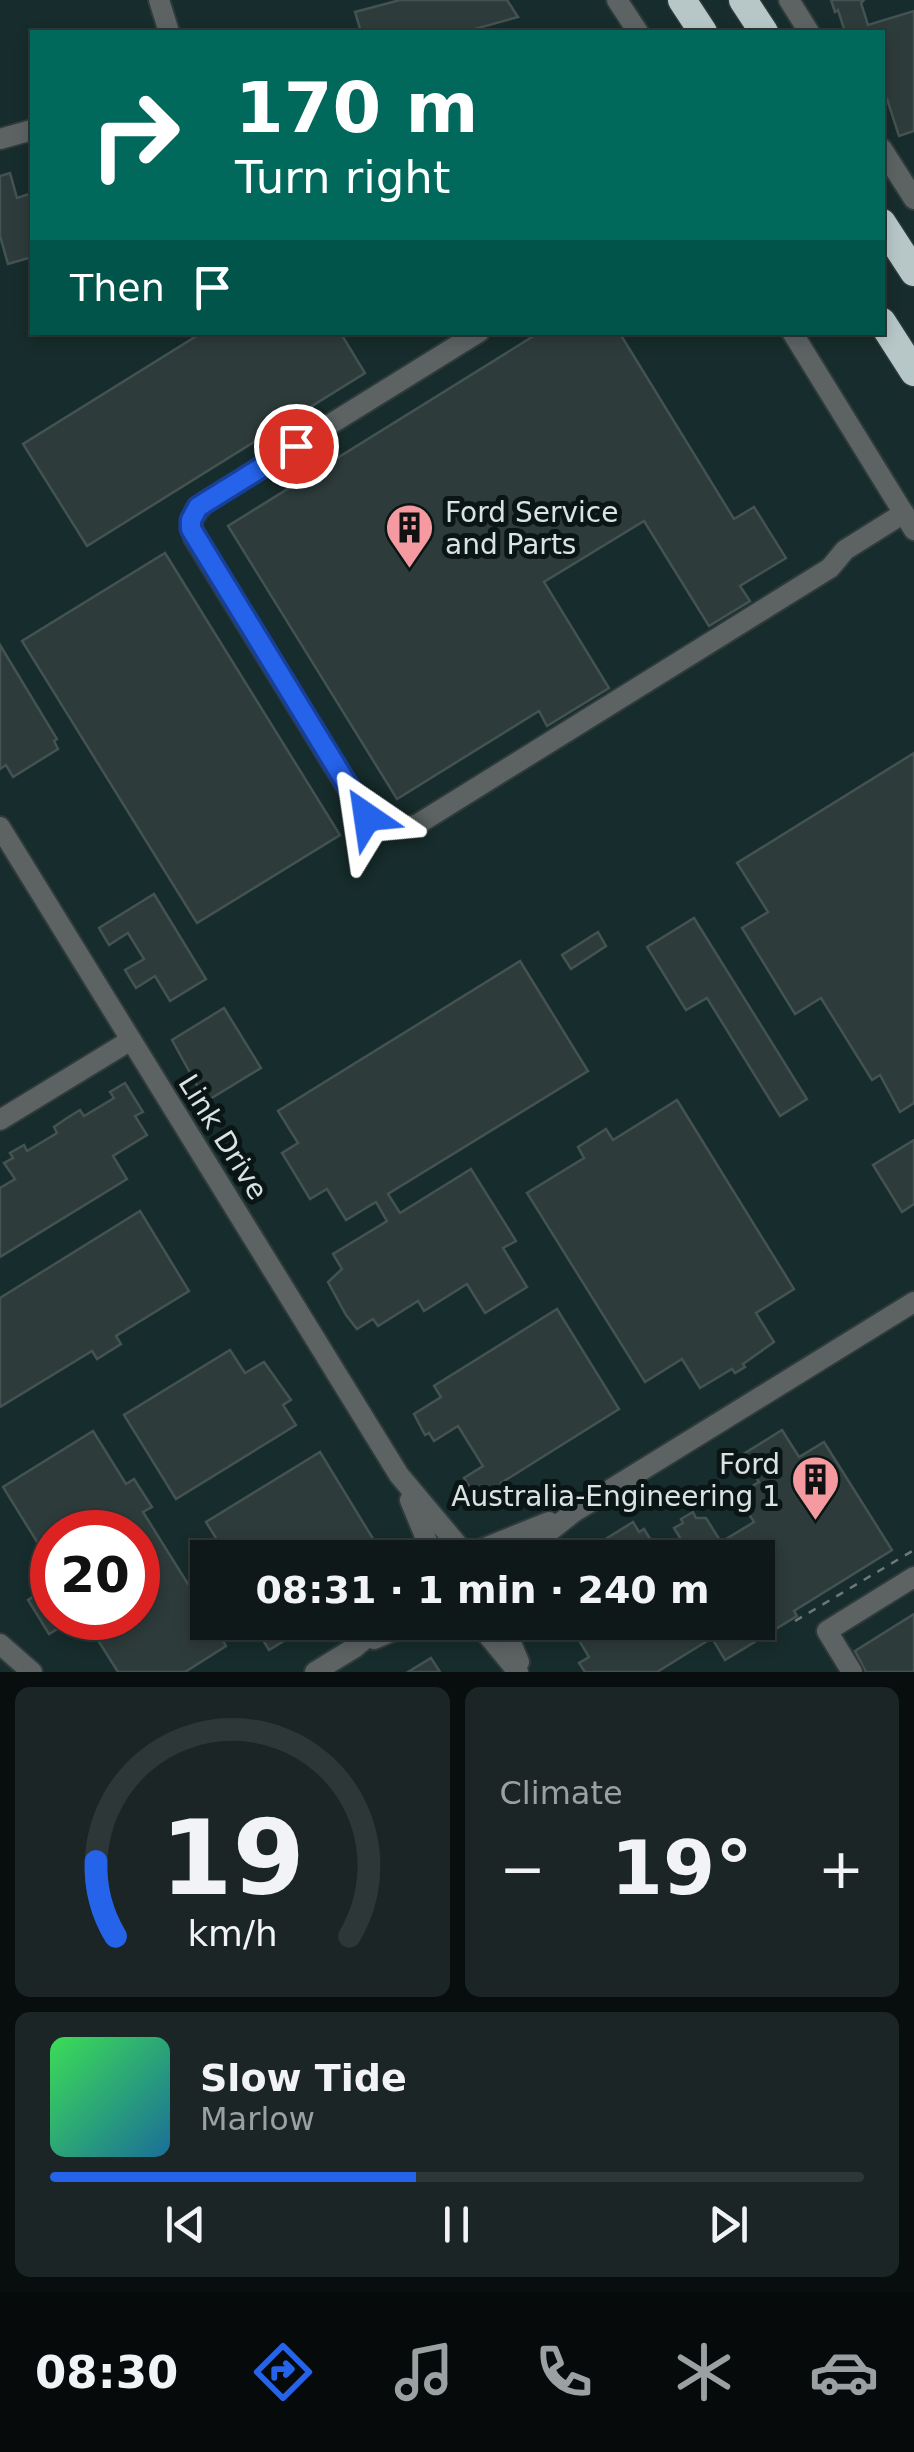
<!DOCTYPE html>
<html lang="en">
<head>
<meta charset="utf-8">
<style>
  body { margin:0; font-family:"DejaVu Sans",sans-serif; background:#1c2525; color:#f1f3f6; height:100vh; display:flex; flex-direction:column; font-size:38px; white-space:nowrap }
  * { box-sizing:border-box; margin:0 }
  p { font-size:32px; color:#9ba0a2 }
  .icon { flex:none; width:55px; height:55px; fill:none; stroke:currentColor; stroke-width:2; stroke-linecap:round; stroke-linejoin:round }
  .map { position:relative; height:1672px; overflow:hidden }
  .drawer { display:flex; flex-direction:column; gap:15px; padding:15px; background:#080d0d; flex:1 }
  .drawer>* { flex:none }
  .top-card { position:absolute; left:30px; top:30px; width:855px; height:305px; border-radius:0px; box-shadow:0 5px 15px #0003,0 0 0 2px #2e3737; background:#00695c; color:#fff; overflow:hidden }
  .speed { position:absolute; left:30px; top:1510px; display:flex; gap:20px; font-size:50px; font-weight:700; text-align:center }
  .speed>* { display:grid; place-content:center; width:130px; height:130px; border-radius:50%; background:#0e1818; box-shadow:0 5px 15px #0003,0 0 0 2px #2e3737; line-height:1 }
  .speed .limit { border:15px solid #d22; background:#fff; color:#111 }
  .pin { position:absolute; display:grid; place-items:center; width:85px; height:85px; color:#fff; margin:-42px; border:5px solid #fff; border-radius:50%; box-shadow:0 2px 10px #0007 }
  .me { position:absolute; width:110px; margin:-55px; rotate:328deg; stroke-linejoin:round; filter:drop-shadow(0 0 8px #0008) }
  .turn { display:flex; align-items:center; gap:35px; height:210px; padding:0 40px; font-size:45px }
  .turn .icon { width:130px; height:130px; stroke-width:2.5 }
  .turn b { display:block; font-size:70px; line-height:85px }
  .then { display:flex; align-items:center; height:95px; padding:0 40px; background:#0003; gap:20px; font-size:38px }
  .big { font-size:75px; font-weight:700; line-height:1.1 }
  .drawer .widget { flex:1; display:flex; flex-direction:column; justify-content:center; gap:15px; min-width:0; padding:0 35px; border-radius:15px; background:#1c2525 }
  .drawer .dial { align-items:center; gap:0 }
  .dial svg { height:260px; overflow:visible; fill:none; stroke:#2e3737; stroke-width:7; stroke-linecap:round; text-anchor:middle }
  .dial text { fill:#f1f3f6; stroke:none }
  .song { display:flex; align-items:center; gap:30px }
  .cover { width:120px; height:120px; border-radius:15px; background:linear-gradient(135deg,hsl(130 70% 55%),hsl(200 70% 35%)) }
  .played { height:10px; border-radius:5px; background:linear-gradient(90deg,#2563eb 45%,#2e3737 45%) }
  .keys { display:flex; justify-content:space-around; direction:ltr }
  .heat { display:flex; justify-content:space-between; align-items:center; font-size:55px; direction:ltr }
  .drawer .tiles { flex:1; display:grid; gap:15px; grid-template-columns:1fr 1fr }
  .widget:last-child { grid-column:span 2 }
  .trip { position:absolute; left:190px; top:1540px; width:585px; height:100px; border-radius:0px; background:#0e1818; box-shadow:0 5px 15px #0003,0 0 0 2px #2e3737; font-weight:700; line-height:100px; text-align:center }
  .tabs { display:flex; height:160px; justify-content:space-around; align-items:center; background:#060a0a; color:#9ba0a2 }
  .tabs .icon { width:70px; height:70px }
  .tabs .active { color:#2563eb }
  .tabs b { font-size:45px; color:#f1f3f6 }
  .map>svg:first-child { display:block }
  .built { fill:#172c2c; fill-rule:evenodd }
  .building { fill:#2e3b3b; stroke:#445252; stroke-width:2.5 }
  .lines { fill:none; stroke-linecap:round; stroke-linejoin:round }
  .minor-casing { stroke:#2f3b3b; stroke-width:24 }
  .highway-casing { stroke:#2f3b3b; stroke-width:31 }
  .path { stroke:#6e7979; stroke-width:2.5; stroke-dasharray:8 8; stroke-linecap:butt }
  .minor { stroke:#5d6363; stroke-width:20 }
  .highway { stroke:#b7c7c7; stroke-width:28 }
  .route-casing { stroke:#184099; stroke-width:25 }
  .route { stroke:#2563eb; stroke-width:18 }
  .labels { text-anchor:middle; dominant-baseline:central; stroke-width:10; stroke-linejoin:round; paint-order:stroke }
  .poi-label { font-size:28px; fill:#dae2e2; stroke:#0a1616; text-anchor:start }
  .street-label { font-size:28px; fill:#dae2e2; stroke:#0a1616 }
</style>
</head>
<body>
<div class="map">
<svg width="914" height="1672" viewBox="0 0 914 1672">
  <rect width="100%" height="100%" fill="#132020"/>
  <path class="built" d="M0 0H914V1672H0ZM32 32H882V332H32ZM52 1532H138V1618H52ZM208 1558H758V1622H208Z"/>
  <g class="building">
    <path d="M400 0H507L518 17 464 32H361L355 12Z"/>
    <path d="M831 0H864L861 3 868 25 914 11V131L899 136 887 99 882 100V32H845L838 10 835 12Z"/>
    <path d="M10 173 17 198 32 193V257L8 264 0 236V176Z"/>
    <path d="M203 332H340L365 373 87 546 23 444Z"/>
    <path d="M540 332H619L734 519 754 507 786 558 740 586 750 601 709 626 644 521 544 582 609 688 547 726 539 711 397 799 228 526Z"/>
    <path d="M165 553 340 835 197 923 22 641Z"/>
    <path d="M0 645 57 739 54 741 58 749 13 777 6 765 0 769Z"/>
    <path d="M914 753V1103L900 1112 880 1075 872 1080 821 998 795 1014 742 928 768 912 737 863Z"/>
    <path d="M154 894 206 979 170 1001 155 976 136 988 125 970 144 959 128 933 109 945 99 928Z"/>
    <path d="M694 918 807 1099 780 1116 707 998 686 1010 647 947Z"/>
    <path d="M598 932 606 946 571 969 562 955Z"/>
    <path d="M520 961 588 1071 388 1194 400 1213 471 1169 516 1241 503 1248 527 1287 485 1313 467 1284 424 1311 418 1301 378 1326 373 1319 357 1329 346 1315 328 1282 342 1269 333 1254 387 1221 376 1202 346 1220 327 1189 310 1199 282 1153 298 1143 278 1111Z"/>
    <path d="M224 1008 261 1068 210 1099 203 1087 199 1089 172 1040Z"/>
    <path d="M125 1083 143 1112 135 1116 147 1135 113 1156 127 1179 0 1257V1188L15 1179 4 1163 13 1158 10 1153 24 1145 27 1151 57 1133 54 1127 67 1118 80 1110 84 1116 114 1098 110 1092Z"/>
    <path d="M677 1100 794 1289 756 1313 774 1342 743 1364 745 1367 735 1373 732 1369 700 1388 682 1359 645 1382 527 1193 584 1158 578 1147 606 1129 613 1140Z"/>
    <path d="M914 1140V1204L902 1212 873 1165Z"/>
    <path d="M140 1211 189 1291 116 1336 121 1344 97 1359 92 1351 0 1407V1298Z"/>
    <path d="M557 1309 619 1409 501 1483 508 1494 497 1500 491 1497 476 1506 470 1496 474 1494 464 1478 483 1466 458 1426 434 1441 429 1433 425 1435 414 1414 441 1397 434 1386Z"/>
    <path d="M230 1350 245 1373 264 1362 291 1400 283 1405 296 1425 176 1499 124 1415Z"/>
    <path d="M782 1430 799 1457 824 1442 892 1550 794 1611 797 1616 725 1660 712 1638 657 1672H585L579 1663 589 1657 568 1622H758V1558H667L685 1546 674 1528 683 1523 681 1519 693 1512 696 1518H706L721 1542 754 1522 737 1495 759 1482 742 1455Z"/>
    <path d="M93 1431 126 1484 134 1479 152 1507 143 1512 208 1616V1622H212L226 1646 185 1672H118L84 1618H138V1532H52V1566L3 1487Z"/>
    <path d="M320 1452 375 1542 378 1540 389 1558H228L206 1522Z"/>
    <path d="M633 1522 639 1532 644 1529 662 1558H575Z"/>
    <path d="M52 1585V1618H76L49 1634 28 1600Z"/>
    <path d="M914 1614V1672H866L855 1651Z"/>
    <path d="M252 1622H315L269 1650Z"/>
    <path d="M431 1658 440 1672H408Z"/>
  </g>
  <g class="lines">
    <defs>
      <g id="minor">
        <path d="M159 0 169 32"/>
        <path d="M617 0 638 32"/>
        <path d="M789 0 809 32"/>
        <path d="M0 139 32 130"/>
        <path d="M882 149 914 199"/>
        <path d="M479 332 205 502 191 520 194 538 358 805C374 827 392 833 418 824L830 568 845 550 904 513"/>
        <path d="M792 332 914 530"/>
        <path d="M0 827 399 1475 466 1555"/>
        <path d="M0 1120 131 1040"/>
        <path d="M410 1500 434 1558"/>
        <path d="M467 1555 549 1522"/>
        <path d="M516 1558 574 1512 914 1302"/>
        <path d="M477 1622 518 1672"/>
        <path d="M502 1622 519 1662"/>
        <path d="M374 1639 414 1622"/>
        <path d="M0 1644 32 1672"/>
        <path d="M315 1672 354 1648 385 1622"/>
        <path d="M852 1672 827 1631 914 1577"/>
      </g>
      <g id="highway">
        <path d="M682 0 703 32"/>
        <path d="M743 0 764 32"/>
        <path d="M882 223 914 272"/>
        <path d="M882 322 914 372"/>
      </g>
    </defs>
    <use href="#minor" class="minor-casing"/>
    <use href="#highway" class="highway-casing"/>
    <path class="path" d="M795 1621 914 1550"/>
    <use href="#minor" class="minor"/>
    <use href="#highway" class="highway"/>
  </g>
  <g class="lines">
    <defs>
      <path id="route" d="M296 446 198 507 191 520V529L367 817"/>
    </defs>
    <use href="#route" class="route-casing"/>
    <use href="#route" class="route"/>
  </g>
  <defs>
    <symbol id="building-pin" viewBox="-11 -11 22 30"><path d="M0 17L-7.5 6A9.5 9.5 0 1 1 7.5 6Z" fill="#f49aa0" stroke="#0a1616"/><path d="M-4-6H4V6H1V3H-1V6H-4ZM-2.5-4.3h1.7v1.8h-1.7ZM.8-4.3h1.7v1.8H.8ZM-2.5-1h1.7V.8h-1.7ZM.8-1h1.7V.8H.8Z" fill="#111"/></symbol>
  </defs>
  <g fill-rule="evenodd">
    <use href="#building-pin" x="382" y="500" width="55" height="75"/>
    <use href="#building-pin" x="788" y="1452" width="55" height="75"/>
  </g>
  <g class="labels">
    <g class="poi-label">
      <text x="445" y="512">Ford Service<tspan x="445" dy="32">and Parts</tspan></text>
      <text x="780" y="1464" text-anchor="end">Ford<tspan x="780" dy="32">Australia-Engineering 1</tspan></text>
    </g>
    <g class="street-label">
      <text transform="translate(223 1137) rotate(58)">Link Drive</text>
    </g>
  </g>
</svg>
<div class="speed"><div class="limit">20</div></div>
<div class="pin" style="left:296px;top:446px;background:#d93025"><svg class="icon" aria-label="arrive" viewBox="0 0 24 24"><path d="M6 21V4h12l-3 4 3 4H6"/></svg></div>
<svg class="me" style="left:367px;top:817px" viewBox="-20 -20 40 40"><path d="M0-17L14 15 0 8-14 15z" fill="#2563eb" stroke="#fff" stroke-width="4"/></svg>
<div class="trip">08:31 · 1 min · 240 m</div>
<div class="top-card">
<div class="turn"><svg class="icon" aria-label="right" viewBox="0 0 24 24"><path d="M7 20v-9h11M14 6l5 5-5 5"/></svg><div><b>170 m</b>Turn right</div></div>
<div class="then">Then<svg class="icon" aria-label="arrive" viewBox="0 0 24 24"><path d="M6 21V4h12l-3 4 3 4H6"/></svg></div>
</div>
</div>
<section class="drawer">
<div class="tiles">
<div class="widget dial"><svg viewBox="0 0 100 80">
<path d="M14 69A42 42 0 1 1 86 69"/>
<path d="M14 69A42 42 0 0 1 8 46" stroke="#2563eb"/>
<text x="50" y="56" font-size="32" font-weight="700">19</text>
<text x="50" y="72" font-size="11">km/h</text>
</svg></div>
<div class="widget"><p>Climate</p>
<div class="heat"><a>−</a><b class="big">19°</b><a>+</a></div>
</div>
<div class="widget">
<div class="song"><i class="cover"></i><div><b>Slow Tide</b><p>Marlow</p></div></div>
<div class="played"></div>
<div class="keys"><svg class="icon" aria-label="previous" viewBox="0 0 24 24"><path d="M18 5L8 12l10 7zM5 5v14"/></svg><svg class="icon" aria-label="pause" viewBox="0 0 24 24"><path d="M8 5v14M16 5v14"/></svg><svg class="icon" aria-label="next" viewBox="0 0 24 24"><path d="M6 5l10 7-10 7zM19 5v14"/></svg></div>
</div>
</div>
</section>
<nav class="tabs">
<b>08:30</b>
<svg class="icon active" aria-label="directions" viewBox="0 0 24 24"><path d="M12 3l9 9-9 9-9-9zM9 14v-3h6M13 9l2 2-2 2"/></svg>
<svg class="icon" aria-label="music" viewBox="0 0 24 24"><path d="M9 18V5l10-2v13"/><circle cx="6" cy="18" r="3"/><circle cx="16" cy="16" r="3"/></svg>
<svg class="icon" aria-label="phone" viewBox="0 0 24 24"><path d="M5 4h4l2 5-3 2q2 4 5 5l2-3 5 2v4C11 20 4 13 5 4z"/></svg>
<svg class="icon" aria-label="climate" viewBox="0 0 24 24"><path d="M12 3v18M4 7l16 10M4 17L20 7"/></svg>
<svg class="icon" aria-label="car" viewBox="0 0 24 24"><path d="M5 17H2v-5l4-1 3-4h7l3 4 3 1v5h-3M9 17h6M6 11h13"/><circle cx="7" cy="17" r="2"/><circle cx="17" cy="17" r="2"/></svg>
</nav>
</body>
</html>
